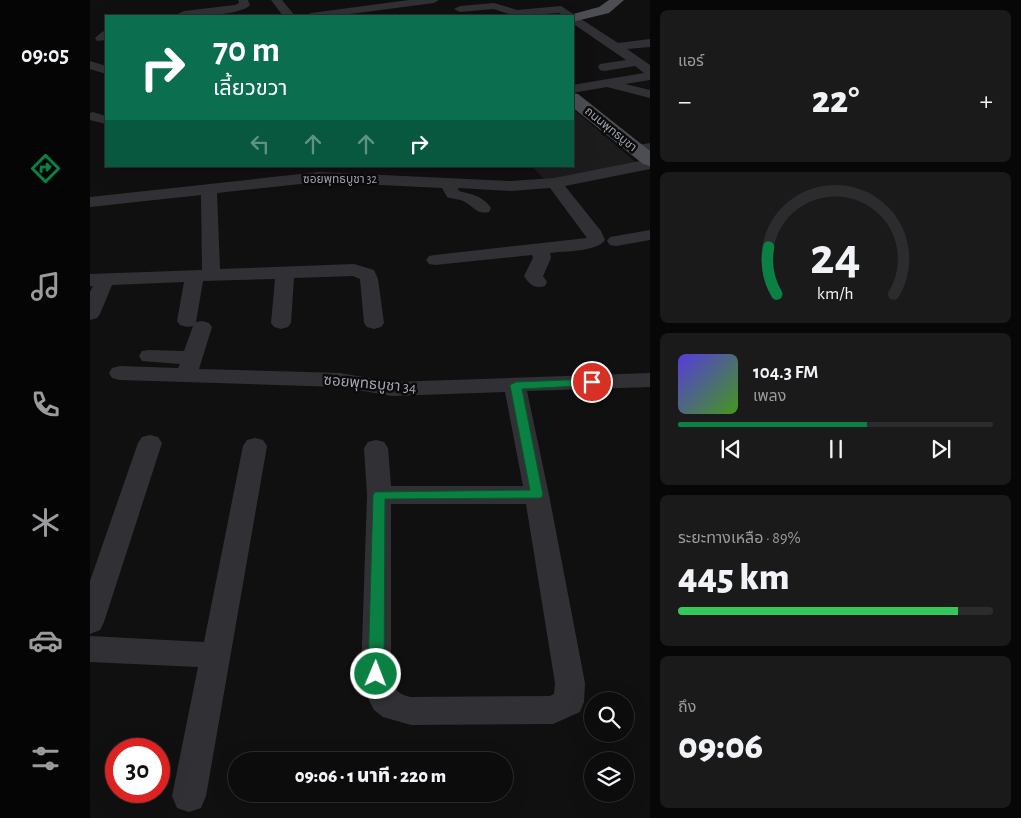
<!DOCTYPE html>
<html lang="th">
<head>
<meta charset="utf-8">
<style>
  body { margin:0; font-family:"Alegreya Sans","Noto Sans Thai",sans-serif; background:#1a1a1b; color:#f1f3f6; height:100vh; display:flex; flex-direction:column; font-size:19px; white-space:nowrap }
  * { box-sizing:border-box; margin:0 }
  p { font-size:16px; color:#9a9b9d }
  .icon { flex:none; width:28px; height:28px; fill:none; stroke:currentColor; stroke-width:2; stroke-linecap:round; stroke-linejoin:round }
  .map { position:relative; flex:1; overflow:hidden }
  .drawer { display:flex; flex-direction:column; gap:10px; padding:10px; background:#070707; width:371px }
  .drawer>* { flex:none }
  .top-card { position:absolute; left:15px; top:15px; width:469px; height:152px; border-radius:0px; box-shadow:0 5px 20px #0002,0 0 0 1px #2c2c2e; background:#0b6e4f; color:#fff; overflow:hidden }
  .controls { position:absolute; left:494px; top:692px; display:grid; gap:10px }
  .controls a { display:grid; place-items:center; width:50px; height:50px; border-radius:50%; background:#0c0c0d; box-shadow:0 5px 20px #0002,0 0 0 1px #2c2c2e; font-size:25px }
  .speed { position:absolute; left:15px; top:738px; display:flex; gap:10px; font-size:25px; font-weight:700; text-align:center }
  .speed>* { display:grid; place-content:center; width:65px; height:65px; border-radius:50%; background:#0c0c0d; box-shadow:0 5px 20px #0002,0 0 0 1px #2c2c2e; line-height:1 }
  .speed .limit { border:8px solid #d22; background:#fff; color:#111 }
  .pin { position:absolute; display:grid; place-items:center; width:42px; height:42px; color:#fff; margin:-21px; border:2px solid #fff; border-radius:50%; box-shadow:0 1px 5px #0007 }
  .me { position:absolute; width:55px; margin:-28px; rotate:1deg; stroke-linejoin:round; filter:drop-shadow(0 0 4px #0008) }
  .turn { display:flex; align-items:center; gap:18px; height:105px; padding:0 25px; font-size:22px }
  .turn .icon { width:65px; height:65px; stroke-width:2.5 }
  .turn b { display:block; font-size:35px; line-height:42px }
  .lanes { display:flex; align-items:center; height:48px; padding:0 25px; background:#0003; justify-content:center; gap:25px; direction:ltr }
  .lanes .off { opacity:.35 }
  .big { font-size:38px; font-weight:800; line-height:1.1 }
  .drawer .widget { flex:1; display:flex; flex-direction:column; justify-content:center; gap:8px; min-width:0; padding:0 18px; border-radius:8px; background:#1a1a1b }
  .drawer .dial { align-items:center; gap:0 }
  .dial svg { height:130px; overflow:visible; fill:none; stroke:#2c2c2e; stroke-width:7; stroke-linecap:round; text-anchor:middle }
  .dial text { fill:#f1f3f6; stroke:none }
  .song { display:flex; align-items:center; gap:15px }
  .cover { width:60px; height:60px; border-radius:8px; background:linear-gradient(135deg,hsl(250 70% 55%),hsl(100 70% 35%)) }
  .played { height:5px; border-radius:2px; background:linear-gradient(90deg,#0b8043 60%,#2c2c2e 60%) }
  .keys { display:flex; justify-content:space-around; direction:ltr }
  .heat { display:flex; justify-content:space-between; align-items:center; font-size:28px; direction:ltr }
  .charge { height:8px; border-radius:4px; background:linear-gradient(90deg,#34c759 89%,#2c2c2e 0) }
  .trip { position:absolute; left:138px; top:752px; width:285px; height:50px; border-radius:25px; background:#0c0c0d; box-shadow:0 5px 20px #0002,0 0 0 1px #2c2c2e; font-weight:800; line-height:50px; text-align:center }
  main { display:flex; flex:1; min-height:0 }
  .tab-bar { display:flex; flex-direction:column; width:90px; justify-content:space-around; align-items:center; background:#050505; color:#9a9b9d }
  .tab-bar .icon { width:35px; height:35px }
  .tab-bar .active { color:#0b8043 }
  .tab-bar b { font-size:22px; color:#f1f3f6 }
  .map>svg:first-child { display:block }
  .built { fill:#1c1c1d }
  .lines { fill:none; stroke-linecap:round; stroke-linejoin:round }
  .minor { fill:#313135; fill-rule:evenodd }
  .major { fill:#4d4e54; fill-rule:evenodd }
  .route { fill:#0b8043; stroke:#07532c }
  .labels { text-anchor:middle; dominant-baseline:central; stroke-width:5; stroke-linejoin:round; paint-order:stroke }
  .far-street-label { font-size:12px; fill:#a2a5b0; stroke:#0b0b0c }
  .street-label { font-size:15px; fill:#a2a5b0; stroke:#0b0b0c }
</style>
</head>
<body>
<main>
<nav class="tab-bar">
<b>09:05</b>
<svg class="icon active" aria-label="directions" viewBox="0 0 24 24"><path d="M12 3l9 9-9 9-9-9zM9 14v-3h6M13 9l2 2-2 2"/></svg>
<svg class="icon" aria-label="music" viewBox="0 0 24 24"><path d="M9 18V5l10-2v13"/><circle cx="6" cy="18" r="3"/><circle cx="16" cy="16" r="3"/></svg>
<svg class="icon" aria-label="phone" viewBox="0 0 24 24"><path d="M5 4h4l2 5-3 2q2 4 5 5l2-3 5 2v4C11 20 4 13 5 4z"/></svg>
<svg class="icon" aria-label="climate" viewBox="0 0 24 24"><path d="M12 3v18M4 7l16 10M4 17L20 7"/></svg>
<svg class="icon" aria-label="car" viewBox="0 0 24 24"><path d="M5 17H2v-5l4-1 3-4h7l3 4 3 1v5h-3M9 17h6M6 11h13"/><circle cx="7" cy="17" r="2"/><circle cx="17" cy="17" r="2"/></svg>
<svg class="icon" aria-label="filters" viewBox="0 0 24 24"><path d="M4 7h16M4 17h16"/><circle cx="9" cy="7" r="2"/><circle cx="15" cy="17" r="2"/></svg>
</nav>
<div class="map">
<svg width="560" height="818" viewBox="0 0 560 818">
  <rect width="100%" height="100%" fill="#101011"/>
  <path class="built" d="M483 109 549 165 457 182 442 166H482Z"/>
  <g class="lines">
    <g class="minor">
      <path d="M148 0H158L160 5C150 16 106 16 90 16L88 14 94 11 145 5 149 3Z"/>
      <path d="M181 0H192L205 16H193Z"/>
      <path d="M319 0H349L344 3 245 16H215L221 13Z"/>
      <path d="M404 3 427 10 471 6 528 43 560 39V47L537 49 560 65V80L535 84 560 90V98L517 87 482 93V85L554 73 545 66 514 71 510 70 508 67 510 64 536 60 482 23V16H474L469 13 426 16 403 9 370 12 364 9 370 6Z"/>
      <path d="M16 30V40L7 41 5 38 12 32Z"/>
      <path d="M0 61 16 66V74L0 69Z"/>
      <path d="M3 112 16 116V124L0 120V113Z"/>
      <path d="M560 143V152L546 154 541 152 538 149 541 146Z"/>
      <path d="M560 159V169L475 186 511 231 515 240C507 252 474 251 460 253L461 258 453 276 457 282 455 286C444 289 440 285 434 276L443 258 442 255 345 265 339 264 336 260 339 256 345 255 497 238 460 188 421 191 368 188 369 191C382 194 394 197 401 208L399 212C386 215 384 206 373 201 369 199 362 199 357 197L352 188 229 182 127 193 130 269 264 264 284 270 288 279 294 323 291 327 284 329 277 327 274 323 270 279 263 276 204 278 201 323 198 327 191 329 184 327 181 323 185 279 113 281 106 322 112 321 119 323 122 327 109 369 250 373 302 382 560 373V387L437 391 459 495 495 683 494 702 490 712 463 724 321 725 293 717 284 710 274 690 271 674 277 495 274 448 278 442 286 440 294 442 298 448 301 486H433L415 392 302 396 250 387 30 380 22 378 19 373 22 368 30 366 88 368 90 364 52 361 49 356 52 351 59 350 94 351 103 326 97 327 90 325 87 321 94 282 22 285 10 314 7 318 0 320V292L3 286H0V274L112 270 111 195 0 207V197L229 172 421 181 464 178ZM301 504H436L465 683 464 694 460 696 321 697C306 694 304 688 301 674Z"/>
      <path d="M560 230V240L526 246 520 245 517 241 520 237Z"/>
      <path d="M60 435 68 437 72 443 14 622 10 630 0 634V581L48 443 52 437Z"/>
      <path d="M165 438 173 440 177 446 116 796 111 808 99 812 87 808 82 796 108 667 0 662V636L114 642 153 446 157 440Z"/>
    </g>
    <g class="major">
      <path d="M519 0H534L519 13 482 22V16H476L509 7Z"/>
      <path d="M482 93 488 94 560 151V166L553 164 482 107Z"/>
    </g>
  </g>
  <path class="route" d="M502 379 506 380 508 382 506 385 432 389 453 495 451 498 295 499 294 674 291 679 286 681 281 679 278 674 283 495 285 492 440 490 420 385 426 382Z"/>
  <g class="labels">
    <g class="far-street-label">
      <text transform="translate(521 129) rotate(39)">ถนนพุทธบูชา</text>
      <text x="250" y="179">ซอยพุทธบูชา 32</text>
    </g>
    <g class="street-label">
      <text transform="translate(280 384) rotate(5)">ซอยพุทธบูชา 34</text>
    </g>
  </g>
</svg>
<div class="controls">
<a><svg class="icon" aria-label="search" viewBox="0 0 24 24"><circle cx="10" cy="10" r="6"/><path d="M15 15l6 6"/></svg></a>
<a><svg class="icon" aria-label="layers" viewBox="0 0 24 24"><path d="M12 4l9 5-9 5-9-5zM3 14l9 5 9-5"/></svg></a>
</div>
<div class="speed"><div class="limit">30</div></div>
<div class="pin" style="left:502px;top:382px;background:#d93025"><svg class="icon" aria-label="arrive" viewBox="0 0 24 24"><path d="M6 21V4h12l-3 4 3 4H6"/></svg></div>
<svg class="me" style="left:286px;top:674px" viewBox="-20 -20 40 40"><circle r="17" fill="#0b8043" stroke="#fff" stroke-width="3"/><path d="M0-11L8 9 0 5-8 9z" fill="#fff"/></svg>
<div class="trip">09:06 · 1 นาที · 220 m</div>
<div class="top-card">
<div class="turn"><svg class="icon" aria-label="right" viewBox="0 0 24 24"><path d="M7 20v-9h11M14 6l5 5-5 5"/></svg><div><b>70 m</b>เลี้ยวขวา</div></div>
<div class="lanes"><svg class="icon off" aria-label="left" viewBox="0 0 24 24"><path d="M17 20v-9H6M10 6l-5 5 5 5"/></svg><svg class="icon off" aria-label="ahead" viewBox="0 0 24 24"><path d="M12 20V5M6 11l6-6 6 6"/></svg><svg class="icon off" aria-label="ahead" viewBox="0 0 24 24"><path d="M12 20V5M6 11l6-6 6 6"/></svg><svg class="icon" aria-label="right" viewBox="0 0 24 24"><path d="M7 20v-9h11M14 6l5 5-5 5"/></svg></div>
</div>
</div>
<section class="drawer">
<div class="widget"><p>แอร์</p>
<div class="heat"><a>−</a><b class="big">22°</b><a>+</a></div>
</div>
<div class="widget dial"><svg viewBox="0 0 100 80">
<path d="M14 69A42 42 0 1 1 86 69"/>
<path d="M14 69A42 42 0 0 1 9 40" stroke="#0b8043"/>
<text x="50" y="56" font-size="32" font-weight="700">24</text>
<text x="50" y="72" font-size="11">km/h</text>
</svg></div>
<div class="widget">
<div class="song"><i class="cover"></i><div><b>104.3 FM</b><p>เพลง</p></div></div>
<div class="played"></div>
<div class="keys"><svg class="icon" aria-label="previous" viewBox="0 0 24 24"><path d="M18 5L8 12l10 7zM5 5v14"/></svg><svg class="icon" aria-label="pause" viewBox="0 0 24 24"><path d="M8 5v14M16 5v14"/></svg><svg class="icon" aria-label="next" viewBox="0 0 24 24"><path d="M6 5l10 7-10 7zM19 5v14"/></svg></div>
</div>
<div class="widget"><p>ระยะทางเหลือ · 89%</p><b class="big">445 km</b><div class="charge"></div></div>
<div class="widget"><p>ถึง</p><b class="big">09:06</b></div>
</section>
</main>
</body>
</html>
